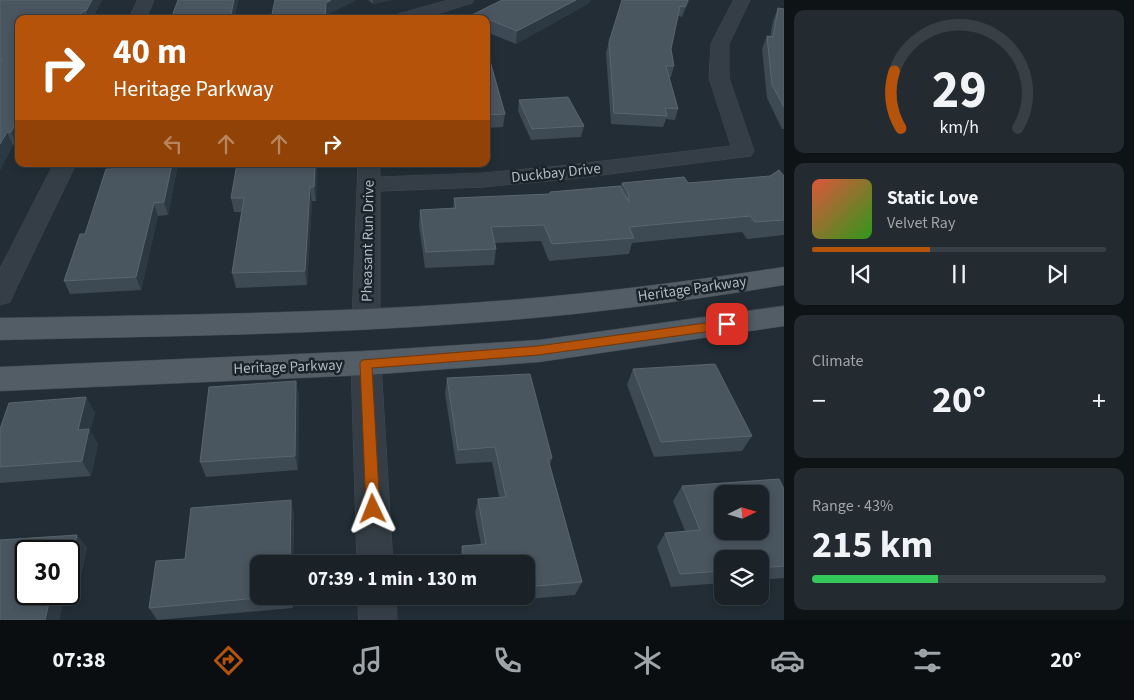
<!DOCTYPE html>
<html lang="en">
<head>
<meta charset="utf-8">
<style>
  body { margin:0; font-family:"Source Sans 3",sans-serif; background:#232a30; color:#f1f3f6; height:100vh; display:flex; flex-direction:column; font-size:19px; white-space:nowrap }
  * { box-sizing:border-box; margin:0 }
  p { font-size:16px; color:#9fa4a8 }
  .icon { flex:none; width:28px; height:28px; fill:none; stroke:currentColor; stroke-width:2; stroke-linecap:round; stroke-linejoin:round }
  .map { position:relative; flex:1; overflow:hidden }
  .details { display:flex; flex-direction:column; gap:10px; padding:10px; background:#0e1316; width:350px }
  .details>* { flex:none }
  .banner { position:absolute; left:15px; top:15px; width:475px; height:152px; border-radius:10px; box-shadow:0 2px 8px #0003,0 0 0 1px #383f45; background:#b45309; color:#fff; overflow:hidden }
  .needle { width:32px; rotate:85deg }
  .buttons { position:absolute; left:714px; top:485px; display:grid; gap:10px }
  .buttons a { display:grid; place-items:center; width:55px; height:55px; border-radius:10px; background:#1a2228; box-shadow:0 2px 8px #0003,0 0 0 1px #383f45; font-size:25px }
  .speed { position:absolute; left:15px; top:540px; display:flex; gap:10px; font-size:25px; font-weight:700; text-align:center }
  .speed>* { display:grid; place-content:center; width:65px; height:65px; border-radius:50%; background:#1a2228; box-shadow:0 2px 8px #0003,0 0 0 1px #383f45; line-height:1 }
  .speed .limit { border:2px solid #111; border-radius:8px; background:#fff; color:#111 }
  .pin { position:absolute; display:grid; place-items:center; width:42px; height:42px; color:#fff; margin:-21px; border-radius:10px; box-shadow:0 2px 8px #0006 }
  .me { position:absolute; width:55px; margin:-28px; rotate:358deg; stroke-linejoin:round; filter:drop-shadow(0 0 4px #0008) }
  .turn { display:flex; align-items:center; gap:18px; height:105px; padding:0 15px; font-size:22px }
  .turn .icon { width:65px; height:65px; stroke-width:2.5 }
  .turn b { display:block; font-size:35px; line-height:42px }
  .lanes { display:flex; align-items:center; height:48px; padding:0 15px; background:#0003; justify-content:center; gap:25px; direction:ltr }
  .lanes .off { opacity:.35 }
  .big { font-size:38px; font-weight:700; line-height:1.1 }
  .details .card { flex:1; display:flex; flex-direction:column; justify-content:center; gap:8px; min-width:0; padding:0 18px; border-radius:10px; background:#232a30 }
  .details .dial { align-items:center; gap:0 }
  .dial svg { height:130px; overflow:visible; fill:none; stroke:#383f45; stroke-width:7; stroke-linecap:round; text-anchor:middle }
  .dial text { fill:#f1f3f6; stroke:none }
  .song { display:flex; align-items:center; gap:15px }
  .cover { width:60px; height:60px; border-radius:8px; background:linear-gradient(135deg,hsl(10 70% 55%),hsl(110 70% 35%)) }
  .played { height:5px; border-radius:2px; background:linear-gradient(90deg,#b45309 40%,#383f45 40%) }
  .keys { display:flex; justify-content:space-around; direction:ltr }
  .heat { display:flex; justify-content:space-between; align-items:center; font-size:28px; direction:ltr }
  .charge { height:8px; border-radius:4px; background:linear-gradient(90deg,#34c759 43%,#383f45 0) }
  .trip { position:absolute; left:250px; top:555px; width:285px; height:50px; border-radius:10px; background:#1a2228; box-shadow:0 2px 8px #0003,0 0 0 1px #383f45; font-weight:700; line-height:50px; text-align:center }
  .tabs { display:flex; height:80px; justify-content:space-around; align-items:center; background:#0a0e10; color:#9fa4a8 }
  .tabs .icon { width:35px; height:35px }
  .tabs .on { color:#b45309 }
  .tabs b { font-size:22px; color:#f1f3f6 }
  main { display:flex; flex:1; min-height:0 }
  .map>svg:first-child { display:block }
  .lines { fill:none; stroke-linecap:round; stroke-linejoin:round }
  .minor-casing { stroke:#414a52; stroke-width:1 }
  .major-casing { stroke:#414a52; stroke-width:1 }
  .minor { fill:#353e46; fill-rule:evenodd }
  .major { fill:#535d66; fill-rule:evenodd }
  .wall { fill:#3d4953; fill-rule:evenodd }
  .shaded-wall { fill:#2d3942 }
  .building { fill:#49555f; stroke:#59656f; fill-rule:evenodd }
  .route { fill:#b45309; stroke:#753606 }
  .labels { text-anchor:middle; dominant-baseline:central; stroke-width:5; stroke-linejoin:round; paint-order:stroke }
  .street-label { font-size:15px; fill:#afb9c2; stroke:#1b232a }
</style>
</head>
<body>
<main>
<div class="map">
<svg width="784" height="620" viewBox="0 0 784 620">
  <rect width="100%" height="100%" fill="#222d35"/>
  <g class="lines">
    <defs>
      <g id="minor">
        <path d="M138 0H154L146 19H129Z"/>
        <path d="M449 0H474L472 3 421 19H394L396 15Z"/>
        <path d="M734 0H750L729 44V78L754 151 751 156 570 179 483 187 380 191V319L376 326 366 329 356 326 352 319 358 164H380V177L483 173 570 165 731 146 709 78 711 44Z"/>
        <path d="M54 164H76L13 295 10 302 0 305V269Z"/>
        <path d="M366 351 376 355 381 363 393 564H357L351 363 356 355Z"/>
        <path d="M358 596H396L397 620H359Z"/>
      </g>
      <g id="major">
        <path d="M784 267V285C680 302 575 316 470 323 314 335 157 336 0 340V318C157 315 314 314 470 303 575 296 680 283 784 267Z"/>
        <path d="M784 306V326L539 362 366 375 0 391V367L366 351 539 340Z"/>
      </g>
    </defs>
    <use href="#minor" class="minor-casing"/>
    <use href="#major" class="major-casing"/>
    <use href="#minor" class="minor"/>
    <use href="#major" class="major"/>
  </g>
  <g class="wall">
    <path d="M0 0H102L92 19H19V141L17 145H13L0 170Z"/>
    <path d="M368 0H392L373 4Z"/>
    <path d="M502 0H591L586 5 516 44 486 32V19H464Z"/>
    <path d="M689 1 682 17 678 16 671 49 674 66 671 77H669L678 109 675 120 666 119 663 127 611 124 606 53 609 42Z"/>
    <path d="M778 8 784 9V129H782L767 98 762 49 767 36 770 37 773 21Z"/>
    <path d="M486 47 505 114 503 127 486 128Z"/>
    <path d="M519 100 584 126 581 137 531 140 518 111Z"/>
    <path d="M113 164H178L168 215 158 216 141 290 70 294 64 281 85 234Z"/>
    <path d="M317 164 316 201H312L307 285 236 288 232 273 241 212H234L231 198Z"/>
    <path d="M784 176V235L747 239 742 232 632 243 629 254 549 261 541 241 495 243 496 249 494 265 425 268 419 226 420 210 453 209 454 198 549 194 550 192 620 186 622 183H688Z"/>
    <path d="M633 369 752 436 742 451 654 457 627 385Z"/>
    <path d="M447 378 552 458 550 465 582 582 575 595 467 604 466 596H526V564H461L460 560 462 546 481 545 475 513 478 499 499 497 492 462 456 464 445 394Z"/>
    <path d="M296 381 299 397 298 470 206 477 200 462Z"/>
    <path d="M86 397 95 413 90 431 98 444 91 476 0 483V429Z"/>
    <path d="M682 486 784 489V578L760 580V559H722V583L671 587 657 547 665 533 685 531 673 501Z"/>
    <path d="M291 500 294 515 293 564H259V596H293V608L157 620 149 608 185 559Z"/>
    <path d="M77 535 87 548 77 594H65L59 620H0V540ZM26 551H69V594H26Z"/>
  </g>
  <g class="shaded-wall">
    <path d="M92 0H102L92 19H88L86 11Z"/>
    <path d="M234 0H239L234 19H230Z"/>
    <path d="M331 0H357L327 15 326 19H325L326 3Z"/>
    <path d="M373 0H392L373 4Z"/>
    <path d="M576 0H591L586 5 516 44 517 31Z"/>
    <path d="M688 0H690L682 17 685 7Z"/>
    <path d="M83 11 85 19H79Z"/>
    <path d="M19 117V141L17 145 11 132Z"/>
    <path d="M7 132 13 145 0 170V144Z"/>
    <path d="M172 164H178L168 215 164 202Z"/>
    <path d="M315 164H317L316 201 314 187Z"/>
    <path d="M310 187 312 201 307 285 305 271Z"/>
    <path d="M154 203 158 216 141 290 136 277Z"/>
    <path d="M296 381 299 397 298 470 295 456Z"/>
    <path d="M86 397 95 413 90 431 98 444 91 476 82 461 78 430Z"/>
    <path d="M291 500 294 515 293 564H290Z"/>
    <path d="M77 535 87 548 77 594 69 584V569Z"/>
    <path d="M51 594H65L59 620H45Z"/>
    <path d="M290 596H293V608Z"/>
  </g>
  <g class="building">
    <path d="M0 0H92L86 11H83L79 19H19V117L11 132H7L0 144V62L2 59 0 60Z"/>
    <path d="M178 0H234L230 19H171Z"/>
    <path d="M275 0H331L326 3 325 19H271Z"/>
    <path d="M502 0H576L517 31 478 15 479 19H464Z"/>
    <path d="M622 0H688L685 7 680 6 671 49 674 66H666L678 109 665 108 667 116 614 113 609 42Z"/>
    <path d="M778 8 784 9V107L772 85 767 36 773 37Z"/>
    <path d="M486 47 505 114 486 115Z"/>
    <path d="M568 97 584 126 532 129 519 100Z"/>
    <path d="M113 164H172L164 202 154 203 136 277 64 281 80 234H85L106 169H112Z"/>
    <path d="M237 164H315L314 187H310L305 271 232 273 244 198H231Z"/>
    <path d="M779 170 784 176V220L755 222 750 216 629 227 634 238 552 244 544 225 491 227 496 249 426 252 420 210 456 208 454 198 550 194V192L620 186 629 202 628 193 622 183 684 177 688 183 770 176Z"/>
    <path d="M715 364 752 436 661 442 633 369Z"/>
    <path d="M530 374 552 458 548 459 582 582 526 587V564H465L462 546 486 544 478 499 506 497 495 447 458 450 447 378Z"/>
    <path d="M296 381 295 456 200 462 209 387Z"/>
    <path d="M86 397 78 430 89 429 82 461 0 467V429L9 403Z"/>
    <path d="M779 479 784 489V566L760 568V559H722V571L680 574 665 533 700 530 682 486ZM722 494H760V531H722Z"/>
    <path d="M291 500 290 564H259V596H280L149 608 156 561 185 559 191 508Z"/>
    <path d="M77 535 69 569V551H26V594H51L45 620H0V540Z"/>
  </g>
  <path class="route" d="M727 320 733 324 727 329 538 355 372 368 380 509 378 514 373 516 368 514 366 509 360 363 362 360 538 346Z"/>
  <g class="labels">
    <g class="street-label">
      <text transform="translate(556 173) rotate(-6)">Duckbay Drive</text>
      <text transform="translate(368 241) rotate(-89)">Pheasant Run Drive</text>
      <text transform="translate(692 289) rotate(-8)">Heritage Parkway</text>
      <text transform="translate(288 367) rotate(-2)">Heritage Parkway</text>
    </g>
  </g>
</svg>
<div class="buttons">
<a><svg class="needle" viewBox="-14 -14 28 28"><path d="M0-13l5 13h-10z" fill="#e53935"/><path d="M0 13l5-13h-10z" fill="#9fa4a8"/></svg></a>
<a><svg class="icon" aria-label="layers" viewBox="0 0 24 24"><path d="M12 4l9 5-9 5-9-5zM3 14l9 5 9-5"/></svg></a>
</div>
<div class="speed"><div class="limit">30</div></div>
<div class="pin" style="left:727px;top:324px;background:#d93025"><svg class="icon" aria-label="arrive" viewBox="0 0 24 24"><path d="M6 21V4h12l-3 4 3 4H6"/></svg></div>
<svg class="me" style="left:373px;top:509px" viewBox="-20 -20 40 40"><path d="M0-17L14 15 0 8-14 15z" fill="#b45309" stroke="#fff" stroke-width="4"/></svg>
<div class="trip">07:39 · 1 min · 130 m</div>
<div class="banner">
<div class="turn"><svg class="icon" aria-label="right" viewBox="0 0 24 24"><path d="M7 20v-9h11M14 6l5 5-5 5"/></svg><div><b>40 m</b>Heritage Parkway</div></div>
<div class="lanes"><svg class="icon off" aria-label="left" viewBox="0 0 24 24"><path d="M17 20v-9H6M10 6l-5 5 5 5"/></svg><svg class="icon off" aria-label="ahead" viewBox="0 0 24 24"><path d="M12 20V5M6 11l6-6 6 6"/></svg><svg class="icon off" aria-label="ahead" viewBox="0 0 24 24"><path d="M12 20V5M6 11l6-6 6 6"/></svg><svg class="icon" aria-label="right" viewBox="0 0 24 24"><path d="M7 20v-9h11M14 6l5 5-5 5"/></svg></div>
</div>
</div>
<section class="details">
<div class="card dial"><svg viewBox="0 0 100 80">
<path d="M14 69A42 42 0 1 1 86 69"/>
<path d="M14 69A42 42 0 0 1 10 34" stroke="#b45309"/>
<text x="50" y="56" font-size="32" font-weight="700">29</text>
<text x="50" y="72" font-size="11">km/h</text>
</svg></div>
<div class="card">
<div class="song"><i class="cover"></i><div><b>Static Love</b><p>Velvet Ray</p></div></div>
<div class="played"></div>
<div class="keys"><svg class="icon" aria-label="previous" viewBox="0 0 24 24"><path d="M18 5L8 12l10 7zM5 5v14"/></svg><svg class="icon" aria-label="pause" viewBox="0 0 24 24"><path d="M8 5v14M16 5v14"/></svg><svg class="icon" aria-label="next" viewBox="0 0 24 24"><path d="M6 5l10 7-10 7zM19 5v14"/></svg></div>
</div>
<div class="card"><p>Climate</p>
<div class="heat"><a>−</a><b class="big">20°</b><a>+</a></div>
</div>
<div class="card"><p>Range · 43%</p><b class="big">215 km</b><div class="charge"></div></div>
</section>
</main>
<nav class="tabs">
<b>07:38</b>
<svg class="icon on" aria-label="directions" viewBox="0 0 24 24"><path d="M12 3l9 9-9 9-9-9zM9 14v-3h6M13 9l2 2-2 2"/></svg>
<svg class="icon" aria-label="music" viewBox="0 0 24 24"><path d="M9 18V5l10-2v13"/><circle cx="6" cy="18" r="3"/><circle cx="16" cy="16" r="3"/></svg>
<svg class="icon" aria-label="phone" viewBox="0 0 24 24"><path d="M5 4h4l2 5-3 2q2 4 5 5l2-3 5 2v4C11 20 4 13 5 4z"/></svg>
<svg class="icon" aria-label="climate" viewBox="0 0 24 24"><path d="M12 3v18M4 7l16 10M4 17L20 7"/></svg>
<svg class="icon" aria-label="car" viewBox="0 0 24 24"><path d="M5 17H2v-5l4-1 3-4h7l3 4 3 1v5h-3M9 17h6M6 11h13"/><circle cx="7" cy="17" r="2"/><circle cx="17" cy="17" r="2"/></svg>
<svg class="icon" aria-label="filters" viewBox="0 0 24 24"><path d="M4 7h16M4 17h16"/><circle cx="9" cy="7" r="2"/><circle cx="15" cy="17" r="2"/></svg>
<b>20°</b>
</nav>
</body>
</html>
